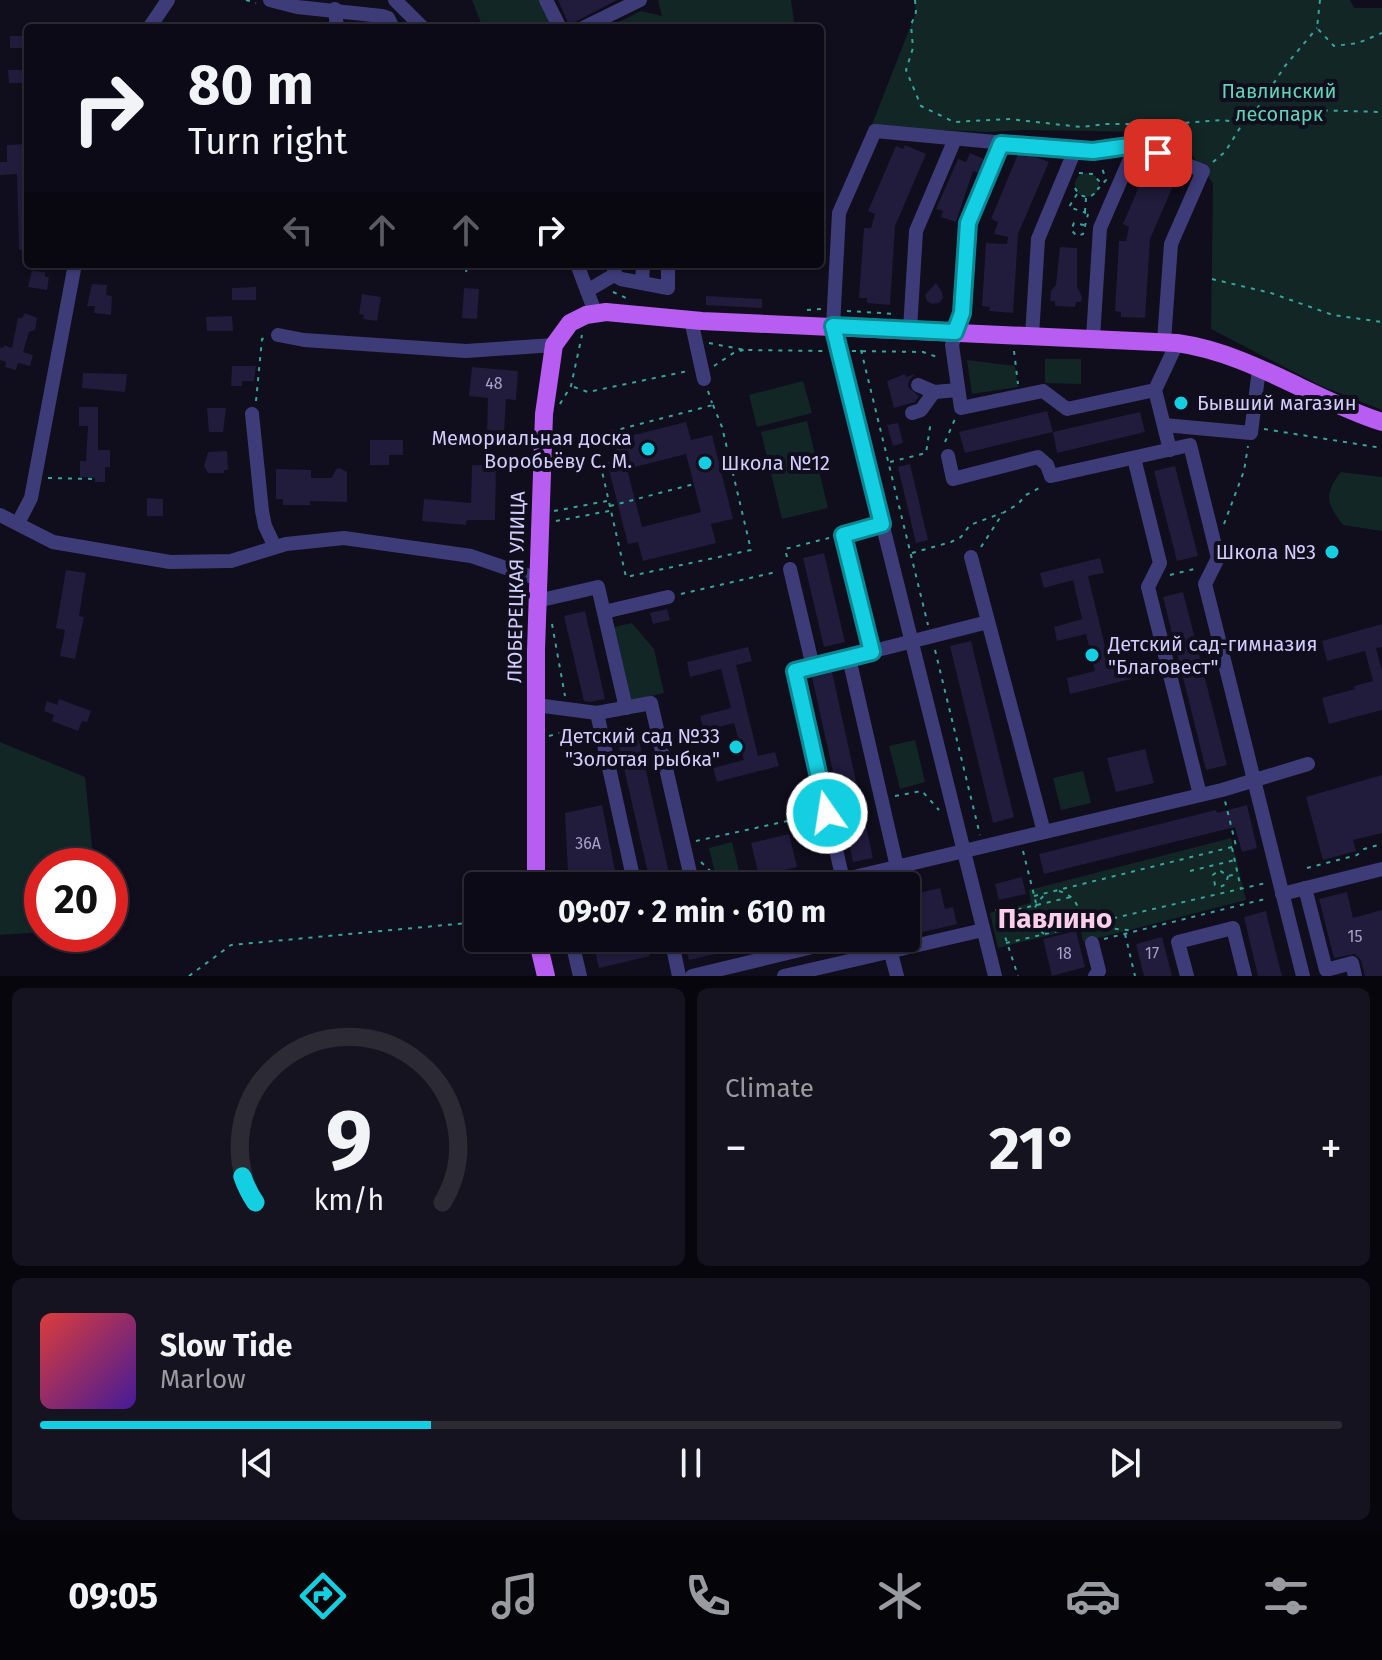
<!DOCTYPE html>
<html lang="en">
<head>
<meta charset="utf-8">
<style>
  body { margin:0; font-family:"Fira Sans",sans-serif; background:#15131f; color:#f1f3f6; height:100vh; display:flex; flex-direction:column; font-size:30px; white-space:nowrap }
  * { box-sizing:border-box; margin:0 }
  p { font-size:26px; color:#9a9aa1 }
  .icon { flex:none; width:44px; height:44px; fill:none; stroke:currentColor; stroke-width:2; stroke-linecap:round; stroke-linejoin:round }
  .map { position:relative; height:976px; overflow:hidden }
  .drawer { display:flex; flex-direction:column; gap:12px; padding:12px; background:#07060c; flex:1 }
  .drawer>* { flex:none }
  .guide { position:absolute; left:24px; top:24px; width:800px; height:244px; border-radius:8px; box-shadow:0 2px 6px #0004,0 0 0 2px #2c2b35; background:#0c0a16; color:#f1f3f6; overflow:hidden }
  .speed { position:absolute; left:24px; top:848px; display:flex; gap:16px; font-size:40px; font-weight:700; text-align:center }
  .speed>* { display:grid; place-content:center; width:104px; height:104px; border-radius:50%; background:#0c0a16; box-shadow:0 2px 6px #0004,0 0 0 2px #2c2b35; line-height:1 }
  .speed .limit { border:12px solid #d22; background:#fff; color:#111 }
  .pin { position:absolute; display:grid; place-items:center; width:68px; height:68px; color:#fff; margin:-34px; border-radius:16px; box-shadow:0 4px 12px #0006 }
  .me { position:absolute; width:88px; margin:-44px; rotate:347deg; stroke-linejoin:round; filter:drop-shadow(0 0 6px #0008) }
  .turn { display:flex; align-items:center; gap:28px; height:168px; padding:0 32px; font-size:36px }
  .turn .icon { width:104px; height:104px; stroke-width:2.5 }
  .turn b { display:block; font-size:56px; line-height:68px }
  .lanes { display:flex; align-items:center; height:76px; padding:0 32px; background:#0003; justify-content:center; gap:40px; direction:ltr }
  .lanes .off { opacity:.35 }
  .big { font-size:60px; font-weight:700; line-height:1.1 }
  .drawer .tile { flex:1; display:flex; flex-direction:column; justify-content:center; gap:12px; min-width:0; padding:0 28px; border-radius:12px; background:#15131f }
  .drawer .dial { align-items:center; gap:0 }
  .dial svg { height:208px; overflow:visible; fill:none; stroke:#2c2b35; stroke-width:7; stroke-linecap:round; text-anchor:middle }
  .dial text { fill:#f1f3f6; stroke:none }
  .song { display:flex; align-items:center; gap:24px }
  .cover { width:96px; height:96px; border-radius:12px; background:linear-gradient(135deg,hsl(0 70% 55%),hsl(260 70% 35%)) }
  .played { height:8px; border-radius:4px; background:linear-gradient(90deg,#13cfe1 30%,#2c2b35 30%) }
  .keys { display:flex; justify-content:space-around; direction:ltr }
  .heat { display:flex; justify-content:space-between; align-items:center; font-size:44px; direction:ltr }
  .drawer .tiles { flex:1; display:grid; gap:12px; grid-template-columns:1fr 1fr }
  .tile:last-child { grid-column:span 2 }
  .trip { position:absolute; left:464px; top:872px; width:456px; height:80px; border-radius:8px; background:#0c0a16; box-shadow:0 2px 6px #0004,0 0 0 2px #2c2b35; font-weight:700; line-height:80px; text-align:center }
  .tabs { display:flex; height:128px; justify-content:space-around; align-items:center; background:#050409; color:#9a9aa1 }
  .tabs .icon { width:56px; height:56px }
  .tabs .active { color:#13cfe1 }
  .tabs b { font-size:36px; color:#f1f3f6 }
  .map>svg:first-child { display:block }
  .green { fill:#112625 }
  .building { fill:#211b3c; fill-rule:evenodd }
  .lines { fill:none; stroke-linecap:round; stroke-linejoin:round }
  .path { stroke:#37a59d; stroke-width:2; stroke-dasharray:4 6; stroke-linecap:butt }
  .minor { stroke:#3e3c78; stroke-width:14 }
  .major { stroke:#b85df2; stroke-width:18 }
  .route-casing { stroke:#0c8792; stroke-width:20 }
  .route { stroke:#13cfe1; stroke-width:14 }
  .poi-dot { fill:#13cfe1; stroke:#100d1d; stroke-width:3 }
  .labels { text-anchor:middle; dominant-baseline:central; stroke-width:8; stroke-linejoin:round; paint-order:stroke }
  .number-label { font-size:16px; fill:#a6a0cb }
  .park-label { font-size:20px; fill:#60d4b5; stroke:#100d1d }
  .poi-label { font-size:20px; fill:#d2cdfb; stroke:#100d1d; text-anchor:start }
  .street-label { font-size:20px; fill:#d2cdfb; stroke:#100d1d }
  .district-label { font-size:28px; font-weight:bold; fill:#fbcfec; stroke:#100d1d }
</style>
</head>
<body>
<div class="map">
<svg width="1382" height="976" viewBox="0 0 1382 976">
  <rect width="100%" height="100%" fill="#100d1d"/>
  <g class="green">
    <path d="M472 0H545L555 28H483Z"/>
    <path d="M658 0H791L795 28H607L641 11 662 16Z"/>
    <path d="M914 0H1350L1354 8H1382V410L1319 385 1211 329 1213 183 1177 135 1153 132 1024 130 988 132 871 127 916 12Z"/>
    <circle cx="1087" cy="185" r="12"/>
    <path d="M1045 359H1081V384L1045 383Z"/>
    <path d="M967 360 1015 366 1018 387 972 394Z"/>
    <path d="M803 381 812 413 757 427 749 395Z"/>
    <path d="M807 421 828 508 782 519 761 432Z"/>
    <path d="M1341 472 1382 477V531L1343 525C1327 504 1323 494 1341 472Z"/>
    <path d="M632 623 654 649 664 693 631 701 614 627Z"/>
    <path d="M915 740 925 782 900 789 889 746Z"/>
    <path d="M0 742 85 777 94 866H42V932L0 935Z"/>
    <path d="M1083 771 1091 803 1061 810 1053 778Z"/>
    <path d="M1231 838 1246 900 1083 942 1080 928 998 948 990 913 1031 903 1029 890Z"/>
    <path d="M732 842 739 871 716 877 709 848Z"/>
  </g>
  <g class="building">
    <path d="M558 0H617L569 25Z"/>
    <rect x="10" y="36" width="18" height="12"/>
    <path d="M8 70H26V83H9Z"/>
    <path d="M28 144V249L19 250 17 174 0 175V162H7V145Z"/>
    <path d="M905 145 926 154 895 226 890 305 867 303V298H859L864 228H871L875 214 868 211 896 146 903 149Z"/>
    <path d="M970 153 984 159 978 173 973 171 956 222 941 217 943 211 936 209 958 159 966 162Z"/>
    <path d="M1018 154 1026 157 1027 155 1033 156 1049 162 1018 234 1013 313 989 311 990 307 982 306 986 243 1007 244 1008 237 994 234 998 222 991 219Z"/>
    <path d="M1150 161 1179 172 1150 239 1145 318 1121 317V312L1115 311 1119 241H1126L1129 227 1123 224Z"/>
    <path d="M1060 247 1077 248V286L1082 297 1081 302H1076L1075 307 1055 306V301H1050L1051 291 1056 285Z"/>
    <path d="M32 271 45 272V277H49L47 290 28 287Z"/>
    <path d="M936 283 942 292 943 298 939 303 932 304 927 301 925 295Z"/>
    <path d="M92 284 107 285 106 295 112 296 111 315 94 313 95 306H87Z"/>
    <path d="M256 287V300H232V288Z"/>
    <path d="M464 288 479 289 477 319 462 318Z"/>
    <path d="M362 294 381 297 377 321 363 319 364 315 359 314Z"/>
    <path d="M706 296 762 299V308L706 305Z"/>
    <path d="M25 313 37 318 35 330 29 332 23 352 33 355 30 366 18 363 16 370 5 367 6 362 0 360V347L3 348 4 345 12 348 18 318H22Z"/>
    <path d="M232 316 233 331H207L206 317Z"/>
    <path d="M232 366H256L254 381H242V386H231Z"/>
    <path d="M472 367 518 371 516 400 506 399 504 434 487 433 488 398 469 396Z"/>
    <path d="M83 373 127 374 125 392 82 388Z"/>
    <path d="M905 374 906 377 915 374 909 380 908 387 919 396 915 402 894 408 887 381Z"/>
    <path d="M79 407H98V450H110V467H105V482H95V478L80 477V461H86L88 426H79Z"/>
    <path d="M207 408H226L223 432H209Z"/>
    <path d="M1047 411 1053 432 965 453 959 432Z"/>
    <path d="M1140 412 1145 432 1057 453 1053 432Z"/>
    <path d="M686 422 691 440 712 435 733 519 711 524 716 543 643 561 638 542 628 544 607 462 619 460 614 440ZM686 454 701 512 642 527 627 469Z"/>
    <path d="M898 423 903 443 893 446 887 425Z"/>
    <path d="M370 440H403V455H389V465H370Z"/>
    <path d="M227 451 228 470H224V473H208L204 466 208 452Z"/>
    <path d="M910 464 928 540 916 543 898 467Z"/>
    <path d="M472 465H496L495 520H467L466 525 422 521 424 499 471 503Z"/>
    <path d="M1175 466 1198 556 1177 561 1154 471Z"/>
    <path d="M340 468 347 472V502L310 501V505H283V499H276V469L311 470V478H332L336 469Z"/>
    <path d="M147 498 163 499V516H147Z"/>
    <path d="M824 553 845 642 824 647 803 558Z"/>
    <path d="M1100 558 1104 573 1088 576 1110 667 1127 663 1131 679 1070 694 1067 678 1095 671 1086 634 1057 641 1054 627 1082 619 1073 580 1044 588 1040 573Z"/>
    <path d="M66 570 86 573 79 616 84 617 75 659 60 656 65 630 56 628Z"/>
    <path d="M1183 592 1227 765 1206 770 1163 597Z"/>
    <path d="M667 609 670 620 653 624 650 613Z"/>
    <path d="M585 611 605 699 590 702 584 701 564 616Z"/>
    <path d="M1382 624V647L1376 648 1382 671V710L1329 724 1322 698 1355 689 1354 686 1373 681 1365 651 1327 661 1322 641Z"/>
    <path d="M971 641 1014 817 993 823 950 646Z"/>
    <path d="M748 647 752 661 736 665 758 756 775 752 779 766 717 782 713 768 744 760 734 723 704 731 700 716 731 708 721 669 690 677 687 662Z"/>
    <path d="M832 672 873 858 853 862 812 677Z"/>
    <path d="M59 699 91 711 87 722 82 721 78 731 52 721 54 715 44 711 47 701 57 705Z"/>
    <path d="M635 724 641 749 672 886H651L615 729Z"/>
    <path d="M1145 749 1154 783 1116 792 1107 758Z"/>
    <path d="M1382 775V833L1353 840 1356 851 1323 860 1306 797Z"/>
    <path d="M602 805 618 886H562L560 875 568 873 565 813Z"/>
    <path d="M1247 805 1257 848 1242 852 1235 827 1044 874 1039 854 1216 810 1217 813Z"/>
    <path d="M789 834 797 867 759 876 751 843Z"/>
    <path d="M1022 877 1026 894 999 900 995 884Z"/>
    <path d="M940 888 945 909 953 907 957 924 906 936V896Z"/>
    <path d="M1347 892 1353 918 1382 910V976H1365L1361 960 1355 954 1334 958 1319 899Z"/>
    <path d="M1266 911 1269 925 1282 976H1258L1244 917Z"/>
    <path d="M1076 931 1085 967 1052 976 1043 939Z"/>
    <path d="M1162 937 1172 976H1144L1136 944Z"/>
    <path d="M592 938H646L650 956 599 968Z"/>
    <path d="M690 938H768V942L689 960 684 939Z"/>
  </g>
  <g class="lines">
    <g class="path">
      <path d="M246 0 256 3"/>
      <path d="M915 0 916 12 911 25 913 48 906 70 921 106 954 122 1009 119 1081 127 1105 124H1169L1222 120 1243 123 1276 119 1311 110 1382 112"/>
      <path d="M1320 0 1317 28 1334 46 1358 43 1382 33"/>
      <path d="M1213 162 1225 152 1243 123 1253 115 1285 66 1317 28"/>
      <path d="M1079 173 1093 174 1099 181 1098 189 1106 180 1101 165"/>
      <path d="M1075 188C1080 199 1092 200 1098 189"/>
      <path d="M1077 194 1069 207 1086 213"/>
      <path d="M1085 212 1086 198"/>
      <path d="M1084 225 1074 223 1071 230 1077 236 1083 234 1088 214"/>
      <path d="M466 272 468 264"/>
      <path d="M1212 279 1271 293 1333 315 1382 322"/>
      <path d="M613 292 626 298"/>
      <path d="M807 310 821 309"/>
      <path d="M847 311 897 314"/>
      <path d="M709 343 745 350 825 351"/>
      <path d="M861 350 928 625"/>
      <path d="M852 351 923 352 940 358"/>
      <path d="M1014 351 1018 384"/>
      <path d="M714 366 735 352 744 350"/>
      <path d="M574 387 588 392 688 371"/>
      <path d="M708 391 712 403"/>
      <path d="M256 401 262 339 265 338"/>
      <path d="M560 404 571 386 582 335"/>
      <path d="M713 405 722 427 751 550 626 577 594 436Z"/>
      <path d="M1264 429 1382 448"/>
      <path d="M945 442 955 419"/>
      <path d="M890 462 926 453 930 427 929 421"/>
      <path d="M48 478 95 479"/>
      <path d="M610 506 694 484"/>
      <path d="M554 511 607 501"/>
      <path d="M556 521 609 511"/>
      <path d="M1224 524 1244 471 1248 446"/>
      <path d="M981 547 1003 513 1018 504 1026 495 1043 486"/>
      <path d="M912 553 951 542 961 537 970 525 1002 513"/>
      <path d="M787 557 785 549 829 538"/>
      <path d="M1170 575 1198 568"/>
      <path d="M681 594 776 572"/>
      <path d="M552 624 565 696"/>
      <path d="M935 650 980 835"/>
      <path d="M549 736 570 730 569 722"/>
      <path d="M895 796 922 791 939 810"/>
      <path d="M696 841 815 815"/>
      <path d="M1232 848 1241 889"/>
      <path d="M1023 851 1036 903"/>
      <path d="M701 862 726 886"/>
      <path d="M1307 868 1357 855 1364 849 1382 844"/>
      <path d="M1190 871 1235 860"/>
      <path d="M1228 876 1226 884 1220 887 1215 885 1213 875 1219 870 1228 876 1238 874"/>
      <path d="M1059 891C1076 896 1083 910 1077 926"/>
      <path d="M1034 896 1236 846 1225 801"/>
      <path d="M996 909 1018 976"/>
      <path d="M998 914 1071 897"/>
      <path d="M1085 925 1134 931"/>
      <path d="M1004 929 1032 922"/>
      <path d="M1044 934C1030 922 1030 906 1046 894"/>
      <path d="M1125 934 1135 976"/>
      <path d="M1104 939 1269 898"/>
      <path d="M1006 943 1266 883"/>
      <path d="M189 976 231 945 478 922"/>
    </g>
    <g class="minor">
      <path d="M270 0 297 7 382 16 388 18 393 28"/>
      <path d="M395 0 423 28"/>
      <path d="M546 0 560 28"/>
      <path d="M335 9 337 28"/>
      <path d="M149 28 168 0"/>
      <path d="M583 28 640 0"/>
      <path d="M1001 144 968 223 962 313 952 345 961 408 1043 391 1067 409 1155 390"/>
      <path d="M577 264 595 312"/>
      <path d="M614 275 621 279 668 288V264"/>
      <path d="M642 283 643 264"/>
      <path d="M587 291 614 275 615 264"/>
      <path d="M691 320 704 379"/>
      <path d="M910 329 916 231 955 139"/>
      <path d="M278 335 304 340 466 351 554 345"/>
      <path d="M1032 336 1038 239 1075 150"/>
      <path d="M1093 338 1100 228 1136 145"/>
      <path d="M918 385 934 392 958 390"/>
      <path d="M912 413 921 410 934 392"/>
      <path d="M252 414 262 511 265 526 275 547"/>
      <path d="M1164 425 1251 433 1259 369"/>
      <path d="M1170 450 1155 390 1177 343"/>
      <path d="M948 456 953 479 1038 457 1047 465 1051 476 1190 445 1218 558 1205 584 1303 976"/>
      <path d="M1134 458 1160 563 1148 587 1200 795"/>
      <path d="M0 515 53 542 170 562 231 561 286 544 344 538 471 556 538 579"/>
      <path d="M18 523 31 498 75 264"/>
      <path d="M971 557 1044 832"/>
      <path d="M790 569 813 667"/>
      <path d="M537 601 598 587 626 708"/>
      <path d="M604 612 668 597"/>
      <path d="M872 652 843 535 882 524"/>
      <path d="M849 658 897 867"/>
      <path d="M536 705 597 713 651 703 693 886"/>
      <path d="M597 713 635 886"/>
      <path d="M843 880 795 671 988 622"/>
      <path d="M816 886 1222 790 1308 764"/>
      <path d="M1305 888 1326 970 1352 963 1355 976"/>
      <path d="M1282 894 1382 869"/>
      <path d="M571 938 580 976"/>
      <path d="M671 938 679 976"/>
      <path d="M887 938 897 976"/>
      <path d="M1092 943 1099 971 1095 976"/>
      <path d="M692 976 850 938"/>
      <path d="M784 976 983 930"/>
      <path d="M995 976 833 326 839 213 875 131 1093 151 1136 145 1203 171 1171 244 1164 341"/>
      <path d="M1187 976 1178 942 1233 928 1245 976"/>
    </g>
    <g class="major">
      <path d="M536 886V650L544 414 554 345 570 323 586 315 606 312 702 321 1177 343C1250 353 1313 400 1382 422"/>
      <path d="M537 938 546 976"/>
    </g>
  </g>
  <g class="lines">
    <defs>
      <path id="route" d="M827 813 795 671 872 652 843 535 882 524 833 326 955 332 962 313 968 223 1001 144 1093 151 1136 145 1158 153"/>
    </defs>
    <use href="#route" class="route-casing"/>
    <use href="#route" class="route"/>
  </g>
  <g class="poi-dot">
    <circle cx="1181" cy="403" r="8"/>
    <circle cx="648" cy="449" r="8"/>
    <circle cx="705" cy="463" r="8"/>
    <circle cx="1332" cy="552" r="8"/>
    <circle cx="1092" cy="655" r="8"/>
    <circle cx="736" cy="747" r="8"/>
  </g>
  <g class="labels">
    <g class="number-label">
      <text x="494" y="383">48</text>
      <text x="588" y="843">36А</text>
      <text x="1355" y="936">15</text>
      <text x="1064" y="953">18</text>
      <text x="1152" y="953">17</text>
    </g>
    <g class="park-label">
      <text x="1279" y="91">Павлинский<tspan x="1279" dy="23">лесопарк</tspan></text>
    </g>
    <g class="poi-label">
      <text x="1197" y="403">Бывший магазин</text>
      <text x="632" y="438" text-anchor="end">Мемориальная доска<tspan x="632" dy="23">Воробьёву С. М.</tspan></text>
      <text x="721" y="463">Школа №12</text>
      <text x="1316" y="552" text-anchor="end">Школа №3</text>
      <text x="1108" y="644">Детский сад-гимназия<tspan x="1108" dy="23">"Благовест"</tspan></text>
      <text x="720" y="736" text-anchor="end">Детский сад №33<tspan x="720" dy="23">"Золотая рыбка"</tspan></text>
    </g>
    <g class="street-label">
      <text transform="translate(516 587) rotate(-89)">ЛЮБЕРЕЦКАЯ УЛИЦА</text>
    </g>
    <g class="district-label">
      <text x="1055" y="918">Павлино</text>
    </g>
  </g>
</svg>
<div class="speed"><div class="limit">20</div></div>
<div class="pin" style="left:1158px;top:153px;background:#d93025"><svg class="icon" aria-label="arrive" viewBox="0 0 24 24"><path d="M6 21V4h12l-3 4 3 4H6"/></svg></div>
<svg class="me" style="left:827px;top:813px" viewBox="-20 -20 40 40"><circle r="17" fill="#13cfe1" stroke="#fff" stroke-width="3"/><path d="M0-11L8 9 0 5-8 9z" fill="#fff"/></svg>
<div class="trip">09:07 · 2 min · 610 m</div>
<div class="guide">
<div class="turn"><svg class="icon" aria-label="right" viewBox="0 0 24 24"><path d="M7 20v-9h11M14 6l5 5-5 5"/></svg><div><b>80 m</b>Turn right</div></div>
<div class="lanes"><svg class="icon off" aria-label="left" viewBox="0 0 24 24"><path d="M17 20v-9H6M10 6l-5 5 5 5"/></svg><svg class="icon off" aria-label="ahead" viewBox="0 0 24 24"><path d="M12 20V5M6 11l6-6 6 6"/></svg><svg class="icon off" aria-label="ahead" viewBox="0 0 24 24"><path d="M12 20V5M6 11l6-6 6 6"/></svg><svg class="icon" aria-label="right" viewBox="0 0 24 24"><path d="M7 20v-9h11M14 6l5 5-5 5"/></svg></div>
</div>
</div>
<section class="drawer">
<div class="tiles">
<div class="tile dial"><svg viewBox="0 0 100 80">
<path d="M14 69A42 42 0 1 1 86 69"/>
<path d="M14 69A42 42 0 0 1 9 59" stroke="#13cfe1"/>
<text x="50" y="56" font-size="32" font-weight="700">9</text>
<text x="50" y="72" font-size="11">km/h</text>
</svg></div>
<div class="tile"><p>Climate</p>
<div class="heat"><a>−</a><b class="big">21°</b><a>+</a></div>
</div>
<div class="tile">
<div class="song"><i class="cover"></i><div><b>Slow Tide</b><p>Marlow</p></div></div>
<div class="played"></div>
<div class="keys"><svg class="icon" aria-label="previous" viewBox="0 0 24 24"><path d="M18 5L8 12l10 7zM5 5v14"/></svg><svg class="icon" aria-label="pause" viewBox="0 0 24 24"><path d="M8 5v14M16 5v14"/></svg><svg class="icon" aria-label="next" viewBox="0 0 24 24"><path d="M6 5l10 7-10 7zM19 5v14"/></svg></div>
</div>
</div>
</section>
<nav class="tabs">
<b>09:05</b>
<svg class="icon active" aria-label="directions" viewBox="0 0 24 24"><path d="M12 3l9 9-9 9-9-9zM9 14v-3h6M13 9l2 2-2 2"/></svg>
<svg class="icon" aria-label="music" viewBox="0 0 24 24"><path d="M9 18V5l10-2v13"/><circle cx="6" cy="18" r="3"/><circle cx="16" cy="16" r="3"/></svg>
<svg class="icon" aria-label="phone" viewBox="0 0 24 24"><path d="M5 4h4l2 5-3 2q2 4 5 5l2-3 5 2v4C11 20 4 13 5 4z"/></svg>
<svg class="icon" aria-label="climate" viewBox="0 0 24 24"><path d="M12 3v18M4 7l16 10M4 17L20 7"/></svg>
<svg class="icon" aria-label="car" viewBox="0 0 24 24"><path d="M5 17H2v-5l4-1 3-4h7l3 4 3 1v5h-3M9 17h6M6 11h13"/><circle cx="7" cy="17" r="2"/><circle cx="17" cy="17" r="2"/></svg>
<svg class="icon" aria-label="filters" viewBox="0 0 24 24"><path d="M4 7h16M4 17h16"/><circle cx="9" cy="7" r="2"/><circle cx="15" cy="17" r="2"/></svg>
</nav>
</body>
</html>
